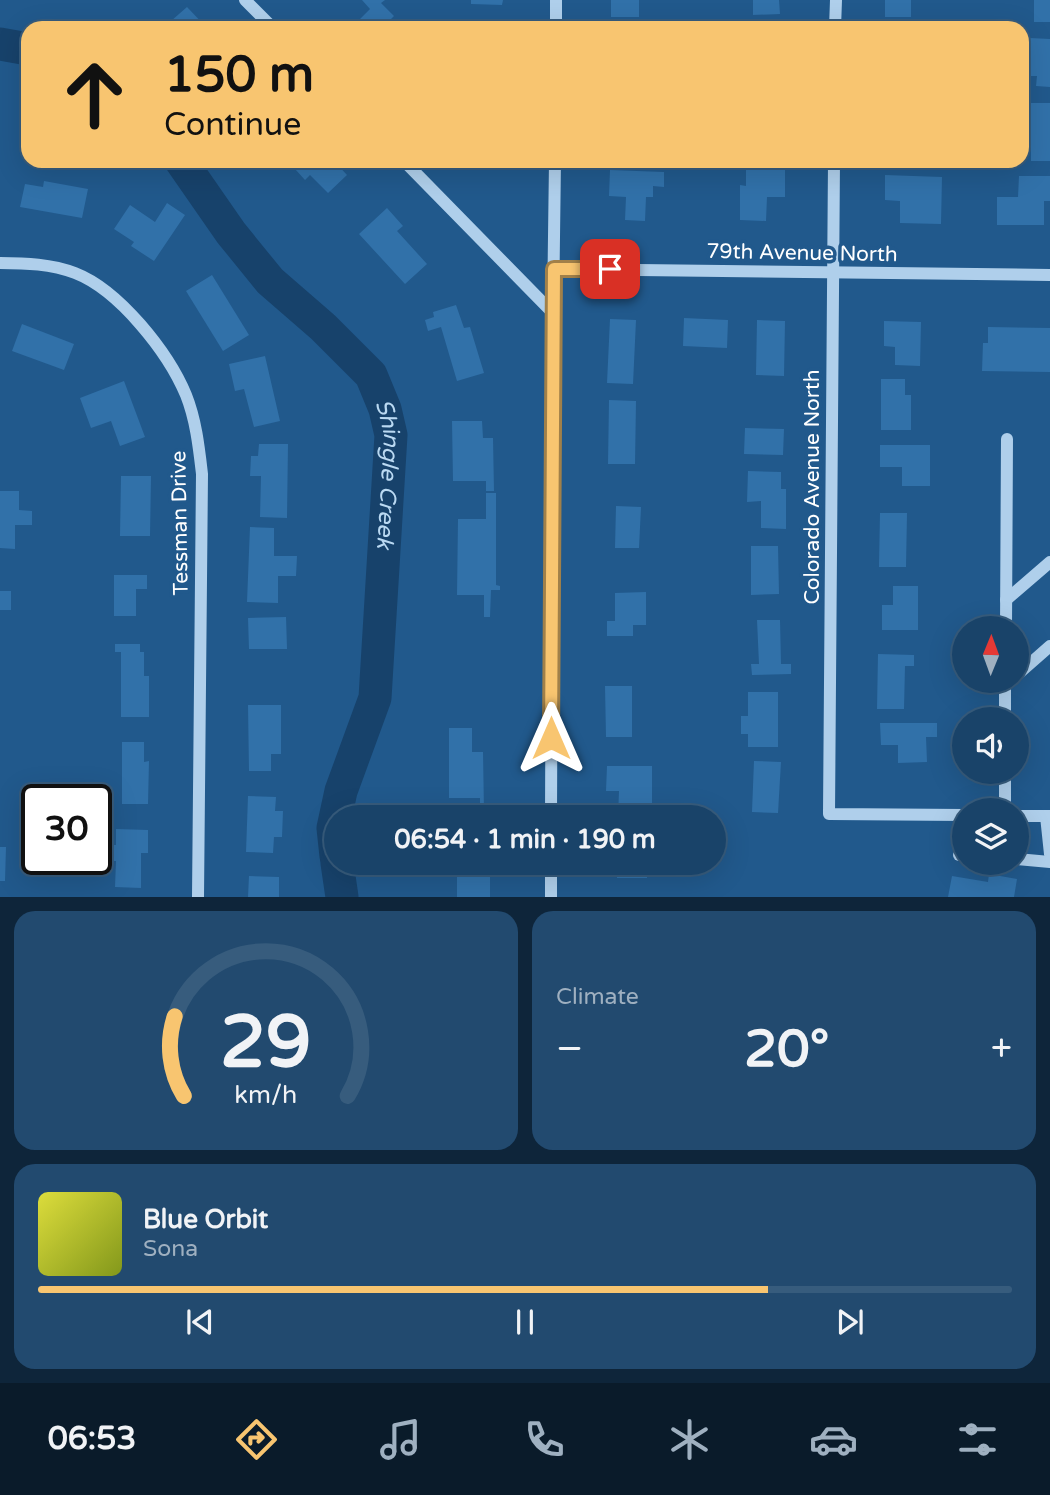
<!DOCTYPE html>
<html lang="en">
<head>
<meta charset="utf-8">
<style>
  body { margin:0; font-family:"Varela Round",sans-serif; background:#224a6f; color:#f1f3f6; height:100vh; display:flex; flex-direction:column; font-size:26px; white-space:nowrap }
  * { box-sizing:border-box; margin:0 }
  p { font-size:23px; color:#9fb0c0 }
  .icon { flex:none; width:38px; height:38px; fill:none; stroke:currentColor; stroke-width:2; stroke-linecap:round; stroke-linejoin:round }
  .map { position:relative; height:897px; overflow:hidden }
  .drawer { display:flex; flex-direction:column; gap:14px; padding:14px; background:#0e253a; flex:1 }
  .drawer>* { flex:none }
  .guide { position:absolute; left:21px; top:21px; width:1008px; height:147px; border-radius:21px; box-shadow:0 7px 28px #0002,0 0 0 2px #375c7d; background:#f8c570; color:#111; overflow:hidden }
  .needle { width:46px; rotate:1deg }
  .buttons { position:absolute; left:952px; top:616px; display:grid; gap:14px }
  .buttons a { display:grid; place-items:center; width:77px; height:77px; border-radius:50%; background:#194369; box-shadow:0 7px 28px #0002,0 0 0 2px #375c7d; font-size:35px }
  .speed { position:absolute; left:21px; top:784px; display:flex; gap:14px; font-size:35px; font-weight:700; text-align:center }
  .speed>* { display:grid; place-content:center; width:91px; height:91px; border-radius:50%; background:#194369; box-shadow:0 7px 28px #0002,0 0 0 2px #375c7d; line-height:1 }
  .speed .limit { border:4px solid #111; border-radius:10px; background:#fff; color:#111 }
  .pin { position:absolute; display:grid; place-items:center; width:60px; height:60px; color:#fff; margin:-30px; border-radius:14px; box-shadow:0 4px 10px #0006 }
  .me { position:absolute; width:77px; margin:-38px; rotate:0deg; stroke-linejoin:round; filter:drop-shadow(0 0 5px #0008) }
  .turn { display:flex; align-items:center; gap:24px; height:147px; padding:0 28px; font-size:32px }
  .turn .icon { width:91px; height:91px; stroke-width:2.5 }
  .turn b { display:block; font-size:49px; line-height:60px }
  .big { font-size:52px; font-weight:800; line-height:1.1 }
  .drawer .widget { flex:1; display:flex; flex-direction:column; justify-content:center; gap:10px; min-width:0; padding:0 24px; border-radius:21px; background:#224a6f }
  .drawer .dial { align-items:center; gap:0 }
  .dial svg { height:182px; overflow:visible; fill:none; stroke:#375c7d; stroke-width:7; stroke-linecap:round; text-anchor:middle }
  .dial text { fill:#f1f3f6; stroke:none }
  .song { display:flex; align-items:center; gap:21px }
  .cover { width:84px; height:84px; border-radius:10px; background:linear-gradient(135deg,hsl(60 70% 55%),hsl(70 70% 35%)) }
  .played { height:7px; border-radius:4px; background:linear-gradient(90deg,#f8c570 75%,#375c7d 75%) }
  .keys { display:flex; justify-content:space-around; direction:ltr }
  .heat { display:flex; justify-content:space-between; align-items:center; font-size:38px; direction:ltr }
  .drawer .tiles { flex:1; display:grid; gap:14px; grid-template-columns:1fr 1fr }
  .widget:last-child { grid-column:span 2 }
  .trip { position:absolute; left:324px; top:805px; width:402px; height:70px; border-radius:35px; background:#194369; box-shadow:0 7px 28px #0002,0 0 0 2px #375c7d; font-weight:800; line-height:70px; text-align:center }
  .tab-bar { display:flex; height:112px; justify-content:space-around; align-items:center; background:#0a1b2a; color:#9fb0c0 }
  .tab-bar .icon { width:49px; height:49px }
  .tab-bar .selected { color:#f8c570 }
  .tab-bar b { font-size:32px; color:#f1f3f6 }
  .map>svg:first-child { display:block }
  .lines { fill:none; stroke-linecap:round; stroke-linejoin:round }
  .river { stroke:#17426b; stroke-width:33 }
  .building { fill:#3171a9 }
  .minor { stroke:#afcfeb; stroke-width:12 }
  .route-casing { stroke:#a18049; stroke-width:18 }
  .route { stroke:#f8c570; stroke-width:12 }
  .labels { text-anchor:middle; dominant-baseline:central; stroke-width:7; stroke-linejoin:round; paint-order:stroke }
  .street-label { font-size:21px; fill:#fff; stroke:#21598c }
  .water-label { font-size:23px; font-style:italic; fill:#bad9f2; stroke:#21598c }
</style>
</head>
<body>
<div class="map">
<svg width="1050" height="897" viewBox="0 0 1050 897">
  <rect width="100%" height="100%" fill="#21598c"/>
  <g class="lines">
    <g class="river">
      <path d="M0 44 28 49"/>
      <path id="s1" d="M181 161 231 233 270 281 323 327 371 375 385 409 391 435 375 698 341 791 333 828 336 856"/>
      <path d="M337 863 342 897"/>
    </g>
  </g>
  <g class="building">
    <path d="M362 0H385L381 3 394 16 382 28H363L357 22 370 9Z"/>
    <path d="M471 0H503L502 5 471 4Z"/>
    <rect x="611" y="0" width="28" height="17"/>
    <path d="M753 0H779L780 14 753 15Z"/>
    <rect x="885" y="0" width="26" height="17"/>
    <rect x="1034" y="0" width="16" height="22"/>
    <path d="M187 7 207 28H177L171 21Z"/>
    <path d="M1030 38 1050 39V87L1036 86 1037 76H1028Z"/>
    <rect x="1031" y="103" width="19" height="58"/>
    <path d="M297 161H334L347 175 328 193 310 175 305 180 295 169 300 165Z"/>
    <path d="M610 170 664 172V187L653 186V197H646L645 221 625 220 626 197 609 196Z"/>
    <path d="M746 170H785V197H767L766 221 740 220V185L746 186Z"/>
    <path d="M885 175 942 177 941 224 900 223V201L885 200Z"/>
    <path d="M1019 176H1050V201H1044V225H997V197H1018Z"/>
    <path d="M44 181 88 189 82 218 20 207 25 184 43 187Z"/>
    <path d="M167 203 185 215 154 261 131 246 134 242 114 229 130 205 155 222Z"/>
    <path d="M387 208 403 226 397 231 427 264 405 284 359 234Z"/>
    <path d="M212 275 249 335 223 351 186 291Z"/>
    <path d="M456 305 464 328 470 327 484 373 457 381 441 327 428 331 425 320 434 317 433 312Z"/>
    <path d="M684 318 728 320 727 348 683 346Z"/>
    <path d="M610 319 636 320 633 384 607 383Z"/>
    <path d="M757 320 785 321 784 376 756 375Z"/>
    <path d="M884 321 921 322 920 366 895 365V347L884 346Z"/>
    <path d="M22 324 74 344 64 370 12 351Z"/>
    <path d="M988 327 1050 328V372L982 371 983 343H988Z"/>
    <path d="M265 356 280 421 254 427 244 389 235 391 229 364Z"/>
    <path d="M881 379H905V395H911V430H881Z"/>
    <path d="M124 381 145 437 120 446 111 421 91 428 80 398Z"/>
    <path d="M609 400 636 401 635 464H608Z"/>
    <path d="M452 421H482L483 438H493L494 491H486V481H453Z"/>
    <path d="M745 428 784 429 783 455 744 454Z"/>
    <path d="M259 444H288L287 518 260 517 261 476H250L251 456H258Z"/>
    <path d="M880 445H930V486H902V467H880Z"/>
    <path d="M748 471 781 472V489H786V529L761 528V501L747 502Z"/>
    <path d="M121 476H151L150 536H120Z"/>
    <path d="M0 491H19V510L32 511V525H15V549L0 548Z"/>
    <path d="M486 493H496V585L500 586V590H491L490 617H484V595H457L458 519H486Z"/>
    <path d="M616 506 641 507 639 548H615Z"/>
    <path d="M880 513H907L906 567H879Z"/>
    <path d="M250 527 274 528V556H297L296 576H278V603L247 602Z"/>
    <path d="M751 546H778L779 594 751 595Z"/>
    <path d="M114 575H147V589H136V616H114Z"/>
    <path d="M893 586H918V630H882V605H893Z"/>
    <rect x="0" y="591" width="11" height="19"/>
    <path d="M646 592V625H633V636H607V621H615V593Z"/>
    <path d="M286 617 287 649H249L248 618Z"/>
    <path d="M757 620H780L781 664H791V674L752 675 751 664H759Z"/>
    <path d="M115 644H140V652H144V676H149V717H121V652H115Z"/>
    <path d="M878 654 914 655V666H905L904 709H877Z"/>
    <path d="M605 686H632V737H606Z"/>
    <path d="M748 692H778V747H748V734H741V716H748Z"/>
    <path d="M248 705H281V754H271V771H249Z"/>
    <path d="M880 723H937V737H926L927 762 898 763V745H881Z"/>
    <path d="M449 728H472V752H483L484 811H480V798H449Z"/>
    <path d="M122 742H144V762L149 761 148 804H122Z"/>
    <path d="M754 761 781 762 778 813 752 812Z"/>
    <path d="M607 766H652V817H618L619 791H606Z"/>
    <path d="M248 796 276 797 275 811H283L282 837H274L273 853 246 852Z"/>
    <path d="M116 829 148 830V853H141V888L115 887 116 861H108L109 845H116Z"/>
    <path d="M0 847H6L5 881H0Z"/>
    <rect x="457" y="863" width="33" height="34"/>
    <rect x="617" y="863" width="30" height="15"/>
    <path d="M989 874 1017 879 1014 897H948L952 876 988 882Z"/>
    <path d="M249 876 279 877V897H248Z"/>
  </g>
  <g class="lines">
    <g class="minor">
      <path d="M245 0 273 28"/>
      <path d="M556 28V0"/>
      <path d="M835 28 836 0"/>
      <path d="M404 161 553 313 551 817"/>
      <path d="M834 161 829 814 964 815"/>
      <path d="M0 263C26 263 51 264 75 273 119 290 168 352 186 395 196 420 199 448 202 474L198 897"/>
      <path d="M554 269 1050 275"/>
      <path d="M553 313 555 161"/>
      <path d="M1006 600 1050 562"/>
      <path d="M1006 628 1007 439"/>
      <path d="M1017 675 1050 646"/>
      <path d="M1005 719V681"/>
      <path d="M1005 810V772"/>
      <path d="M1017 816H1050"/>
      <path d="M1046 816 1050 854"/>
      <path d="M959 855H964"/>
      <path d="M1017 859 1050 862"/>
      <path d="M551 897V863"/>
    </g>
  </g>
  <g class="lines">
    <defs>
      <path id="route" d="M551 738 554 269H610"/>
    </defs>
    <use href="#route" class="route-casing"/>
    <use href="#route" class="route"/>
  </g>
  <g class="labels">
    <g class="street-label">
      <text transform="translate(802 253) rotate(1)">79th Avenue North</text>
      <text transform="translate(812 487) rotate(-90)">Colorado Avenue North</text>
      <text transform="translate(180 523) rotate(-91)">Tessman Drive</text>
    </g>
    <g class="water-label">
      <text stroke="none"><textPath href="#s1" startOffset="390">Shingle Creek</textPath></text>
    </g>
  </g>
</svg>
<div class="buttons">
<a><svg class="needle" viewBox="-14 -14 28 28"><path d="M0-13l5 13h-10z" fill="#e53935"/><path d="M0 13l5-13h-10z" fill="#9fb0c0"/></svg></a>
<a><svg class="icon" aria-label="sound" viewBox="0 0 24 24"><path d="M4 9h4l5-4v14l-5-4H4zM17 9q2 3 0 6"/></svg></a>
<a><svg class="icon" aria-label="layers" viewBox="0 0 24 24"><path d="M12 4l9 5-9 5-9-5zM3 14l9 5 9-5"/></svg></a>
</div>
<div class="speed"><div class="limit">30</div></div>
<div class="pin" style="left:610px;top:269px;background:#d93025"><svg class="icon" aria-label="arrive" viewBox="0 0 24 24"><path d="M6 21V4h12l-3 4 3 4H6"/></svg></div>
<svg class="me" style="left:551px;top:738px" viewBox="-20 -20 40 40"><path d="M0-17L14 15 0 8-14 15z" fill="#f8c570" stroke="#fff" stroke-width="4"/></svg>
<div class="trip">06:54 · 1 min · 190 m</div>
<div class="guide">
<div class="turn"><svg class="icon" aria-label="ahead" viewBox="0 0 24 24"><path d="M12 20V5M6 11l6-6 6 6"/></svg><div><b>150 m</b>Continue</div></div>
</div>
</div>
<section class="drawer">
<div class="tiles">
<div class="widget dial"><svg viewBox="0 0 100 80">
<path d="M14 69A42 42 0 1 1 86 69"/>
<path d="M14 69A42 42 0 0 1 10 34" stroke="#f8c570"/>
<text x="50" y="56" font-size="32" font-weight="700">29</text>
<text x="50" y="72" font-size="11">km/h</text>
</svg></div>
<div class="widget"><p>Climate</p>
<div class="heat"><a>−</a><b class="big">20°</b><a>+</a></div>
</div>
<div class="widget">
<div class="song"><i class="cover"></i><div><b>Blue Orbit</b><p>Sona</p></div></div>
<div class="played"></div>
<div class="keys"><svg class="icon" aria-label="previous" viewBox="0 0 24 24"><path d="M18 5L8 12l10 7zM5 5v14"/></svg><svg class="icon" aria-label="pause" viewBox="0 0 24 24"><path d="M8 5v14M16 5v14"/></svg><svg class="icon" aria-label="next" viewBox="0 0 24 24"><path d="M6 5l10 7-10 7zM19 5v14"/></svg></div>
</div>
</div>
</section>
<nav class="tab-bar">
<b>06:53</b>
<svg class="icon selected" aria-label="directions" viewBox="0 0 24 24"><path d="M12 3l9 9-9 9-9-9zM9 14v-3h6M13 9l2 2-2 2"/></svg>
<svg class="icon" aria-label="music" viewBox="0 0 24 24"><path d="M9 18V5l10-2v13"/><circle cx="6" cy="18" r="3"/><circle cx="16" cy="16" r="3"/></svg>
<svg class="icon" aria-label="phone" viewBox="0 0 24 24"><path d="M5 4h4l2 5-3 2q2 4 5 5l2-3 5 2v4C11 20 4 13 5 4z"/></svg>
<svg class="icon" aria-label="climate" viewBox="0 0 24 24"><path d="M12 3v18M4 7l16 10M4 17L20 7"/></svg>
<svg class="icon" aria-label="car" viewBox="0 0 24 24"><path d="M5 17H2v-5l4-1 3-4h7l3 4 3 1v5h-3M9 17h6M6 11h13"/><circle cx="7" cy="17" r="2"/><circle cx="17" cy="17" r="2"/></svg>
<svg class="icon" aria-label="filters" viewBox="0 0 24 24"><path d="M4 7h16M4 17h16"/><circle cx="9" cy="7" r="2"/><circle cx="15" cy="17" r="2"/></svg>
</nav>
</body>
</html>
